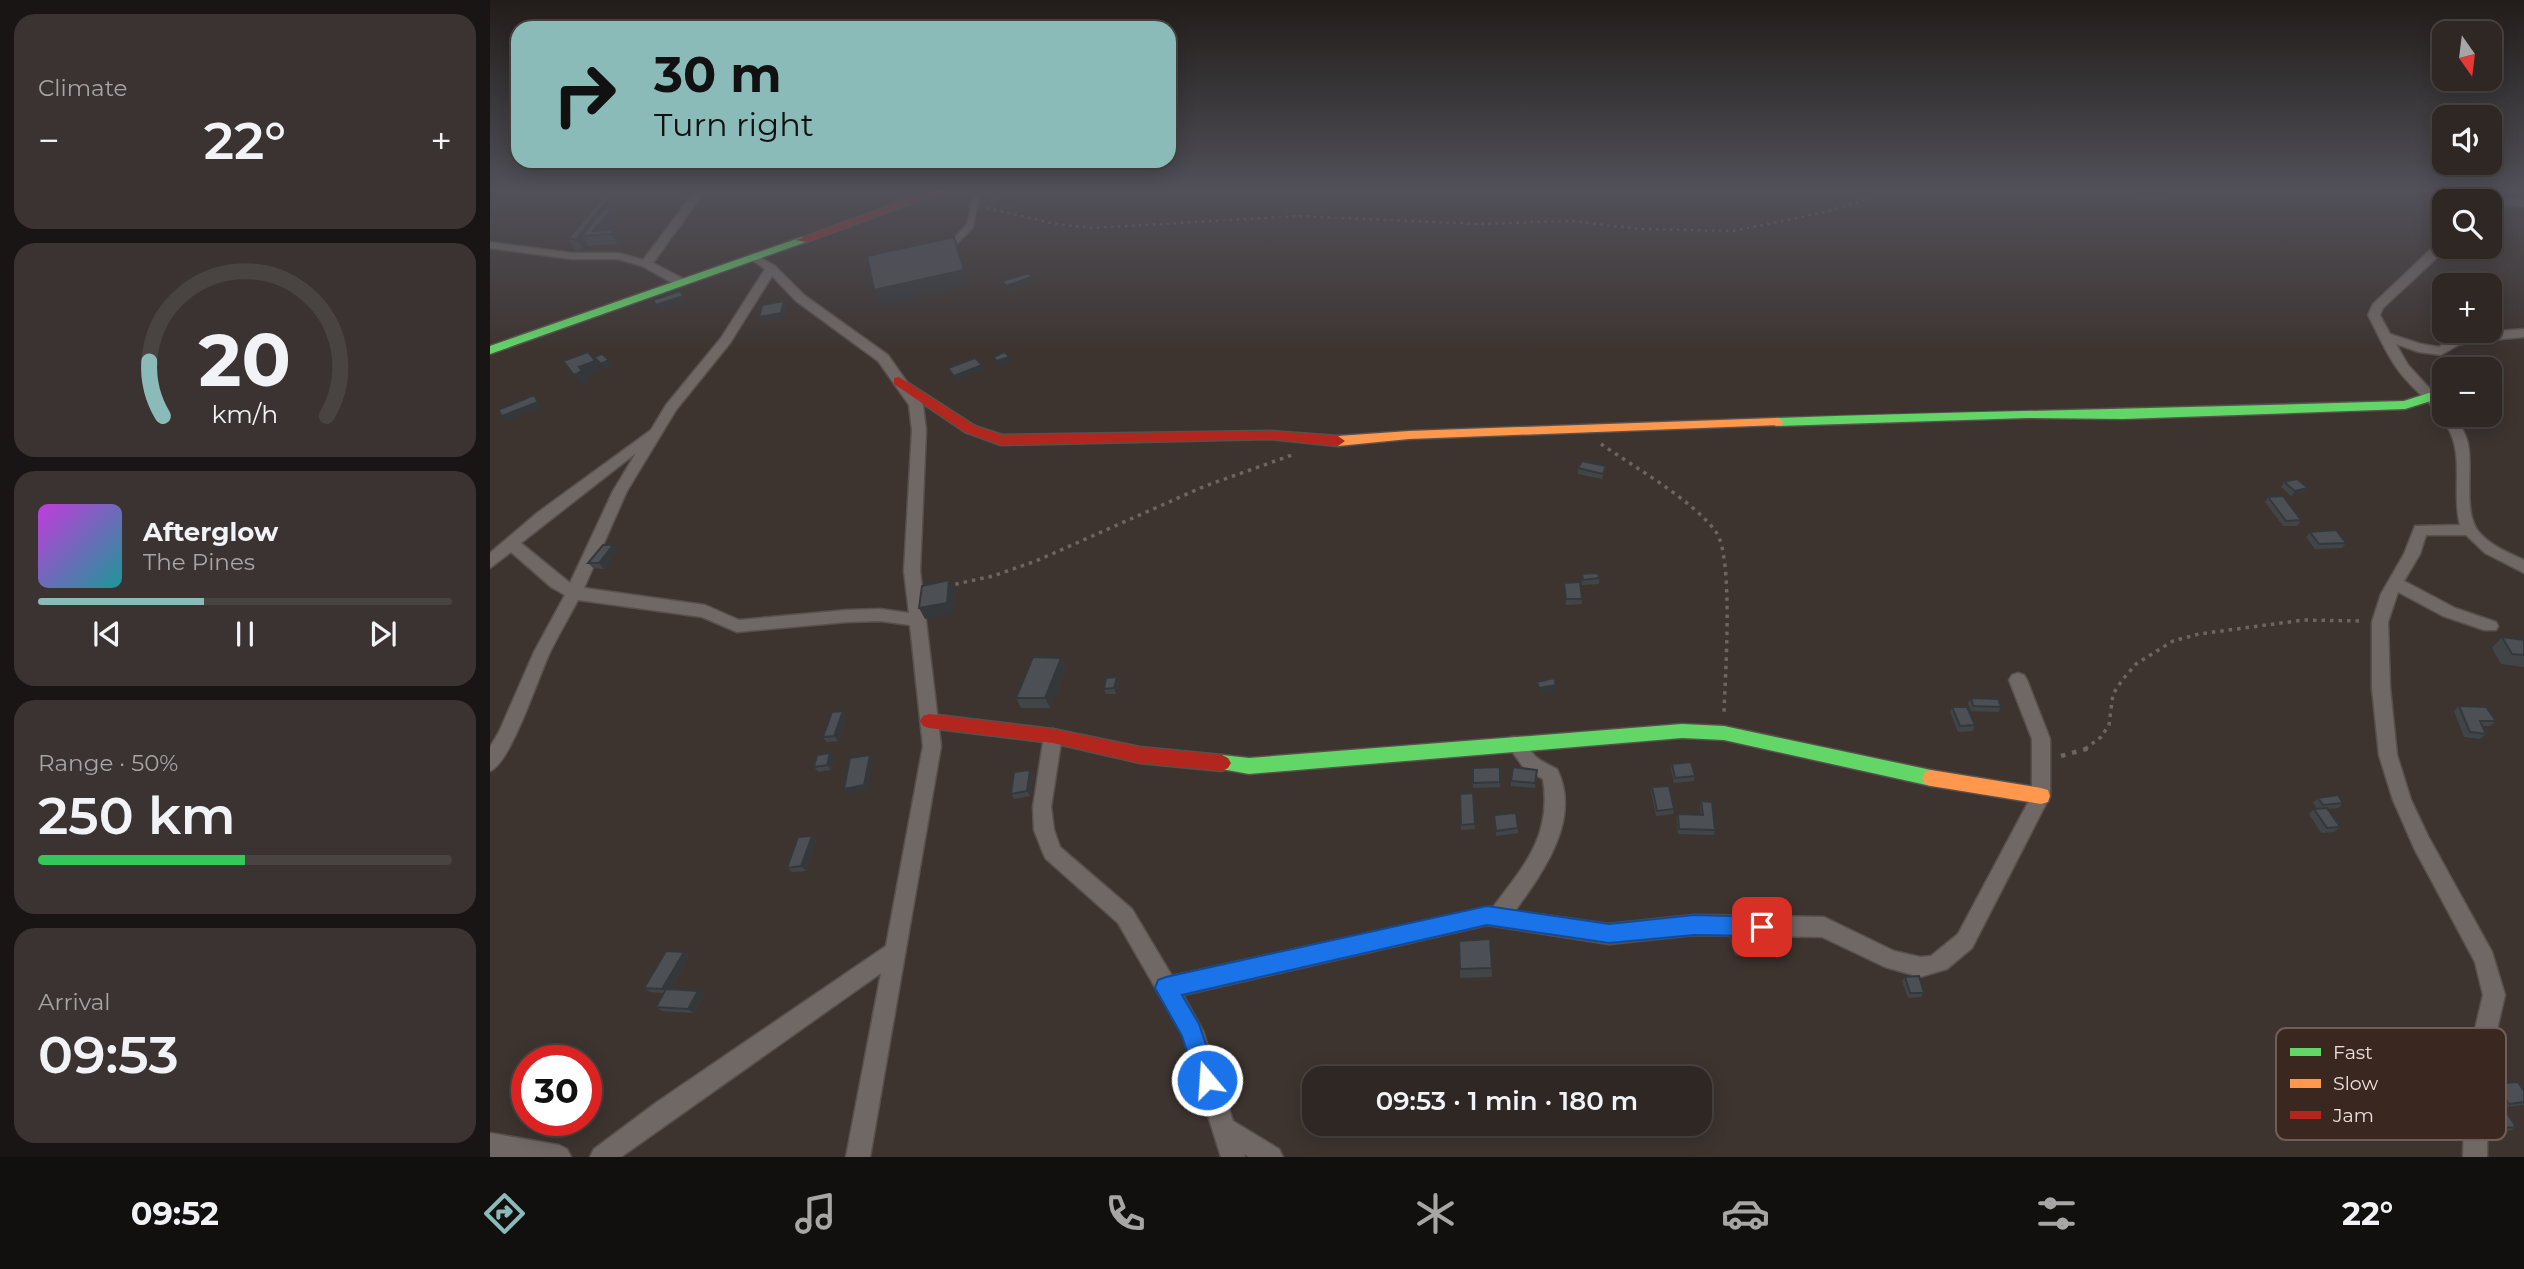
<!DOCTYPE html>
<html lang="en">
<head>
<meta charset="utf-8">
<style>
  body { margin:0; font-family:Montserrat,sans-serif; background:#3a3331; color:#f1f3f6; height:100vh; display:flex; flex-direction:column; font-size:26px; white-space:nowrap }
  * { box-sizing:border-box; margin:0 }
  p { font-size:23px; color:#a7a5a6 }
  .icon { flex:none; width:38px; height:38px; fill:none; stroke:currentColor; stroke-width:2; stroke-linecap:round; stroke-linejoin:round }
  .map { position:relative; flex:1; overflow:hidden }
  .details { display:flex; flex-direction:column; gap:14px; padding:14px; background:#191514; width:490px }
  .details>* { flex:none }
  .banner { position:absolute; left:21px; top:21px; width:665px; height:147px; border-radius:21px; box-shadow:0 4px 18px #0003,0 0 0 2px #494441; background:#8bbbb9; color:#111; overflow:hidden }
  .needle { width:46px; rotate:166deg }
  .fabs { position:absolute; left:1942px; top:21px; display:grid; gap:14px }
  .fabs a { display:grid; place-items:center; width:70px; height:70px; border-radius:14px; background:#2e2724; box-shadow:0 4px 18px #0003,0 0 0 2px #494441; font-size:35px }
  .speed { position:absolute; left:21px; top:1045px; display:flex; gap:14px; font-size:35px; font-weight:700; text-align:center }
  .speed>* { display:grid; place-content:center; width:91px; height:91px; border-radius:50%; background:#2e2724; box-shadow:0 4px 18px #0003,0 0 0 2px #494441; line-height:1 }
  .speed .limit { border:10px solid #d22; background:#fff; color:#111 }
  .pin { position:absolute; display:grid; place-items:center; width:60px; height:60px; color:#fff; margin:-30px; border-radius:14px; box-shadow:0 4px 10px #0006 }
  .me { position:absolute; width:77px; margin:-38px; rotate:342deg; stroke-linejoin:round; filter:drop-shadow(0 0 5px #0008) }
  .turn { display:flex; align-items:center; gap:24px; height:147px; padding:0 28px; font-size:32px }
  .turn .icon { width:91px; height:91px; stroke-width:2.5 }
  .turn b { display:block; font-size:49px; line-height:60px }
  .big { font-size:52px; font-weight:600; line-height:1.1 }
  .details .card { flex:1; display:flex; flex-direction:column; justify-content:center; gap:10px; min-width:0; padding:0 24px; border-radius:21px; background:#3a3331 }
  .details .dial { align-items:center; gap:0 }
  .dial svg { height:182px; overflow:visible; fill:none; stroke:#494441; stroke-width:7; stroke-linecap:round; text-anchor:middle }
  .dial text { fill:#f1f3f6; stroke:none }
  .song { display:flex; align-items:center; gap:21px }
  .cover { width:84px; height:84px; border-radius:10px; background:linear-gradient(135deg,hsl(290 70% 55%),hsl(180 70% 35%)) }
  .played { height:7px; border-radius:4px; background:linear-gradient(90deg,#8bbbb9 40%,#494441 40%) }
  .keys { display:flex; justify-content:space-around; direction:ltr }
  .heat { display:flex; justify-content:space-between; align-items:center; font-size:38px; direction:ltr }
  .charge { height:10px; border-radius:5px; background:linear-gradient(90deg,#34c759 50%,#494441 0) }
  .trip { position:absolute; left:812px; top:1066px; width:410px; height:70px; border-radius:21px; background:#2e2724; box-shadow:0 4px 18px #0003,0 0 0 2px #494441; font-weight:600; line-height:70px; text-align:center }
  .tabs { display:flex; height:112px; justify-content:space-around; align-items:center; background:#12100e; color:#a7a5a6 }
  .tabs .icon { width:49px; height:49px }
  .tabs .selected { color:#8bbbb9 }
  .tabs b { font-size:32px; color:#f1f3f6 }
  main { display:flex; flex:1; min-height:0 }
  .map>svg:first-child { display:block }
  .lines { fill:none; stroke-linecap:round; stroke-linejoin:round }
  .lane-casing { stroke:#58504c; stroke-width:9 }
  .street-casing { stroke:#58504c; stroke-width:3 }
  .fast-casing { stroke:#58504c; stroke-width:3 }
  .slow-casing { stroke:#58504c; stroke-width:3 }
  .jam-casing { stroke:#58504c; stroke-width:3 }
  .path-far2 { stroke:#6d6563; stroke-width:2.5; stroke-dasharray:2.5 4.5; stroke-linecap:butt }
  .path-far1 { stroke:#6d6563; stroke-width:3.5; stroke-dasharray:3.5 5; stroke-linecap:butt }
  .path { stroke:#6d6563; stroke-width:4.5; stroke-dasharray:4.5 7; stroke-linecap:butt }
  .lane { stroke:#706865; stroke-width:6 }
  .street { fill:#706865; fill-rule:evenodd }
  .fast { fill:#63d668; fill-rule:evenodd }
  .slow { fill:#ff974d; fill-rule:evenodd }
  .jam { fill:#b3261e; fill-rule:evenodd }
  .wall { fill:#414548 }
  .shaded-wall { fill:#35383b }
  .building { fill:#4c5054; stroke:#35383b; stroke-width:2 }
  .route { fill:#1a73e8; stroke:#114b97; stroke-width:2 }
  .key { fill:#392720; stroke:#6f5e58; stroke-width:2 }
  .key-label { font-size:19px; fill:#ede0dc }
</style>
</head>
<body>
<main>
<section class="details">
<div class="card"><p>Climate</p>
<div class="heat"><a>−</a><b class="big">22°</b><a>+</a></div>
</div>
<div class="card dial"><svg viewBox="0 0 100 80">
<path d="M14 69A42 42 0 1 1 86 69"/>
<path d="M14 69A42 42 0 0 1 8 45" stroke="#8bbbb9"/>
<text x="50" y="56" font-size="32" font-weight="700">20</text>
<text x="50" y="72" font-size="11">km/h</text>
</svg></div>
<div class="card">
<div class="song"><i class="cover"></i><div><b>Afterglow</b><p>The Pines</p></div></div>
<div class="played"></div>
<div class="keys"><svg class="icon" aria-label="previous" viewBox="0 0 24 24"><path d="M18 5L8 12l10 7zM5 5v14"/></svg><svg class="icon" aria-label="pause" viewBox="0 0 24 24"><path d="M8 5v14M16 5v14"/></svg><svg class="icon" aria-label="next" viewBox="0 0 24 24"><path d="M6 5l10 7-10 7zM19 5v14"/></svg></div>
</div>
<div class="card"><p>Range · 50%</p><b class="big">250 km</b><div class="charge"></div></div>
<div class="card"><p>Arrival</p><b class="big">09:53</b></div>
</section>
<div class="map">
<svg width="2034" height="1157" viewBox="0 0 2034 1157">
  <rect width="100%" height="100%" fill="#3d3430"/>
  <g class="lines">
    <defs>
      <g id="lane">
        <path d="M1949 191 1984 200 2034 203"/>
        <path d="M458 248 480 226 487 191"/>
      </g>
      <g id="street">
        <path d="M205 191H215L163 263 194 279V285H186L152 266 128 259H82L0 248V242L82 253H129L153 260Z"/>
        <path d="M1944 191H1954L1957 201H1955V217L1950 214Z"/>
        <path d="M1955 236 1956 247 1953 252 1893 308 1890 315 1900 334 1931 344 1949 347C1973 330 2005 332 2034 329V337L1980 342 1968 345 1951 355 1929 352 1906 344 1918 365 1955 405V415H1963C1969 424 1976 433 1978 444 1983 468 1973 511 1988 531 1999 545 2019 553 2034 560V573L1995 553 1976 535H1936L1930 554 1914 581 1965 608 2006 622 2008 626 2006 630H1994L1953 616 1908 592 1898 622 1900 688 1907 755 1921 800 1938 836 2002 952 2015 995 1998 1068 1997 1157H1973L1976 1068 1993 995 1985 962 1924 848 1903 800 1889 755 1882 688V622L1891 594 1914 554 1925 526 1970 525C1962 495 1973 462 1961 434 1950 407 1922 391 1906 367 1895 351 1887 332 1878 315L1883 304Z"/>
        <path d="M264 254 285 266 314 295 398 355 433 405 436 430 430 571 451 746 380 1157H356L391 973 131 1157H100L104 1149 167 1102 396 946 433 746 420 625 390 621 357 622 247 632 212 617 88 600C79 617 69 634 60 652 49 675 21 763 0 771V747L9 732 44 652 75 595 61 587 21 552 0 568V553L47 513 161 430 176 405 231 338 275 269 258 257ZM282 276 306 301 388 361 419 405 422 430 414 571 419 613 390 609 357 610 249 620 215 605 94 588 137 491 186 410 240 343ZM146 453 123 491 80 583 31 543Z"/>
        <path d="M1528 673 1534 675 1537 680 1560 739V796L1482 948 1457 969 1430 977 1395 967 1332 937 1204 935 1119 944 997 925 693 995 713 1031 743 1121 789 1149 793 1157H759L754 1154 755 1157H731L693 1036 628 923 556 859 553 853 544 830 543 807 554 736 557 731 563 729 569 731 572 736 561 807 564 830 570 847 642 909 682 976 997 907H1003C1035 865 1062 835 1053 779L1034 768 1016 743 1019 738C1034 732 1036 748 1046 757 1052 762 1061 766 1067 769 1092 819 1053 872 1025 911L1119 924 1204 915 1334 917 1404 951 1430 957 1441 956 1468 934 1542 795V739L1519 680 1522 675Z"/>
        <path d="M0 1133 69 1145 77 1149 81 1157H0Z"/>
      </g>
      <g id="fast">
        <path d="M312 237 318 240 316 242 0 354V346Z"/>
        <path d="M1939 393 1944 394V400L1915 409 1633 419 1537 418 1286 426 1279 422 1286 418C1495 411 1705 408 1914 401Z"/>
        <path d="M1192 724 1234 726 1441 770 1447 772 1450 778 1447 784 1441 786 1234 740 1192 738 759 774 726 768 723 763 726 758 732 755 759 758Z"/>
      </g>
      <g id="slow">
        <path d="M1286 418 1291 419 1293 422 1291 425 919 439 848 446 841 441 848 436 919 431Z"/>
        <path d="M1441 770 1551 788 1558 790 1560 796 1558 802 1551 804 1441 786 1435 784 1432 778 1435 772Z"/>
      </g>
      <g id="jam">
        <path d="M440 191H455L316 242 306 240Z"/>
        <path d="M409 377 485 426 512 435 780 431 848 436 855 441 848 446 780 439 511 445 475 432 404 384V378Z"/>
        <path d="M439 714 563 729 650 747 732 755 738 758 741 763 738 768 732 771 650 763 563 743 439 728 433 726 430 721 433 716Z"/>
      </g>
    </defs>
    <use href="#lane" class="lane-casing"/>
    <use href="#street" class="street-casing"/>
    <use href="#fast" class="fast-casing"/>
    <use href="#slow" class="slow-casing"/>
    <use href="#jam" class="jam-casing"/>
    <path class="path-far2" d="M497 208 565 224 603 228 808 216 987 224 1081 221 1150 229 1243 231 1331 213 1378 199 1387 191"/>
    <g class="path-far1">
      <path d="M1111 444C1144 467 1203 500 1226 532 1244 557 1235 677 1234 713"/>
      <path d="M457 586 503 576 546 561 715 486 802 455"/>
      <path d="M1595 749 1611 737 1619 725 1623 694 1633 679 1646 664 1683 641 1709 634 1814 620 1874 621"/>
    </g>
    <path class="path" d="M1571 756 1600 748"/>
    <use href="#lane" class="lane"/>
    <use href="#street" class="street"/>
    <use href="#fast" class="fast"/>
    <use href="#slow" class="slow"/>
    <use href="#jam" class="jam"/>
  </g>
  <g class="wall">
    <path d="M490 191 518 196 520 201 507 206 492 196Z"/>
    <path d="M1598 191H1613L1612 193Z"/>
    <path d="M1629 191H1681V192L1677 202 1630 196Z"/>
    <path d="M120 197 127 207 124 211 128 219 119 230 131 240 128 244 98 246 97 244 93 249 85 250 78 239Z"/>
    <path d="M1088 468 1115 471 1112 479 1088 474Z"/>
    <path d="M1794 482 1818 488 1814 493 1801 496 1791 487Z"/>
    <path d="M1778 497 1811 520 1807 526H1793L1775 502Z"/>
    <path d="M1820 532 1856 543 1852 548 1825 549 1816 537Z"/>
    <path d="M128 550 114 569 103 568 98 563Z"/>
    <path d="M1092 574 1109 578V584L1092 585Z"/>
    <path d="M1074 583 1092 599V604L1076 605Z"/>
    <path d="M2012 637 2034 640V667L2011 664 2002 648Z"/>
    <path d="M571 658 576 668 560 708H531L526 698Z"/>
    <path d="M627 677 629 682 626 694H616L614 689Z"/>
    <path d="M1481 698 1511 707 1508 712 1481 711 1478 703Z"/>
    <path d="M1969 706 2006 721 2000 726H1992L1996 734 1990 739 1974 737 1964 711Z"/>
    <path d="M1462 707 1485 725 1483 731 1468 732 1460 712Z"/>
    <path d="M357 716 348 741 337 742 333 737Z"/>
    <path d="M344 758 341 770 328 772 324 767Z"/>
    <path d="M1182 764 1205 776 1204 781 1184 783 1181 769Z"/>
    <path d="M1010 767V787L983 788V768Z"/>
    <path d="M540 770 543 775 540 796 524 799 521 794Z"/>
    <path d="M1047 775 1045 788 1021 786V781Z"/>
    <path d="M1162 787 1184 809 1183 814 1166 816 1161 792Z"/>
    <path d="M983 793 985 829 971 830 970 794Z"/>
    <path d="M1828 798 1853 803 1848 808 1837 809 1850 827 1844 832 1831 833 1819 814 1824 809H1827L1823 803Z"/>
    <path d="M1211 801 1225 830 1224 835 1188 834 1187 819 1188 814 1211 815 1210 806Z"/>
    <path d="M1004 815 1028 828V833L1006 836Z"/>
    <path d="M322 836 326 841 316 871 302 872 297 868Z"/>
    <path d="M1239 930 1260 933 1283 945 1281 950 1245 956 1238 934Z"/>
    <path d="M1000 939 1002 977 970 978V969Z"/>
    <path d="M194 952 199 957 180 989 208 991 214 995 203 1013 172 1011 166 1007 174 993 160 992 154 988Z"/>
    <path d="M1415 977 1434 993 1431 997 1418 998 1412 981Z"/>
    <path d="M2005 1084 2034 1091V1105L2014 1107 2026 1127 2019 1131 2004 1132 1989 1109 1997 1105 2009 1104 1998 1088Z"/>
  </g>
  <g class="shaded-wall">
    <path d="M518 196 520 201 507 206 505 201Z"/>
    <path d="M120 197 127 207 124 211 128 219 115 234 91 236 97 244 93 249 86 239Z"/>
    <path d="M125 230 131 240 128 244 121 234Z"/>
    <path d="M464 237 470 252 480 285 391 306 384 290Z"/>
    <path d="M542 277 544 282 518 291 516 286Z"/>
    <path d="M193 296 196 301 170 310 166 305Z"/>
    <path d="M294 301 297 307 294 319 272 322 269 317Z"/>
    <path d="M519 357 521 362 509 367 507 361Z"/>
    <path d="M119 360 123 366 115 369 111 364Z"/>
    <path d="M105 361 113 371 97 378 100 382 92 385 84 375 89 367Z"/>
    <path d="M492 365 494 370 467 381 464 376Z"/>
    <path d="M44 395 52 407 16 421 12 416Z"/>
    <path d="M1818 488 1814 493 1801 496 1805 491Z"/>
    <path d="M123 545 128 550 114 569 109 563Z"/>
    <path d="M459 580 465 591 463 614 435 619 429 608Z"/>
    <path d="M571 658 576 668 560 708 555 698Z"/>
    <path d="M627 677 629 682 626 694 624 688Z"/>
    <path d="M1066 685V690L1049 694V688Z"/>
    <path d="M353 711 357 716 348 741 344 736Z"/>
    <path d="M340 753 344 758 341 770 337 765Z"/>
    <path d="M380 755 383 760 378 790 358 794 354 789Z"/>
    <path d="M540 770 543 775 540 796 537 791Z"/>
    <path d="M322 836 326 841 316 871 311 866Z"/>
    <path d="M194 952 199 957 178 993 172 989Z"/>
    <path d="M208 991 214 995 203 1013 198 1009Z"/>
  </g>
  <g class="building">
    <path d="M490 191H510L518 196 505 201Z"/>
    <path d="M120 197 86 239H78L113 198Z"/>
    <path d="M114 209H122L103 231 125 230 121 234 91 236Z"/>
    <path d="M464 237 474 270 384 290 377 256Z"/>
    <path d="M539 273 542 277 516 286 512 281Z"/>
    <path d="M190 291 193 296 166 305 163 300Z"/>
    <path d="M294 301 291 313 269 317 272 305Z"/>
    <path d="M98 352 105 361 89 367 92 371 84 375 73 361Z"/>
    <path d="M515 352 519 357 507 361 503 357Z"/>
    <path d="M112 354 119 360 111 364 104 357Z"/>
    <path d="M485 358 492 365 464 376 458 368Z"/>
    <path d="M44 395 48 402 12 416 8 410Z"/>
    <path d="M1092 461 1116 466 1113 474 1088 468Z"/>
    <path d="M1807 479 1818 488 1805 491 1794 482Z"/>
    <path d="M1793 496 1811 520 1796 521 1778 497Z"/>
    <path d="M1846 530 1856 543 1829 544 1820 532Z"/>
    <path d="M113 545H123L109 563H98Z"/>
    <path d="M1108 573 1109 578 1093 580 1092 574Z"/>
    <path d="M459 580 457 603 429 608 432 586Z"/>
    <path d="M1090 582 1092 599H1076L1074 583Z"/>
    <path d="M2012 637 2034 640V655L2022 654Z"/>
    <path d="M543 657 571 658 555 698H526Z"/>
    <path d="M627 677 624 688 614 689 616 678Z"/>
    <path d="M1064 678 1066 685 1049 688 1047 682Z"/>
    <path d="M1481 698 1508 699 1511 707 1483 706Z"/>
    <path d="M1969 706 1996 707 2006 721H1990L1996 734 1980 732Z"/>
    <path d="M1462 707H1477L1485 725 1470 726Z"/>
    <path d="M353 711 344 736 333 737 342 712Z"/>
    <path d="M340 753 337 765 324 767 327 755Z"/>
    <path d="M380 755 374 785 354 789 360 758Z"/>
    <path d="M1201 762 1205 776 1185 778 1182 764Z"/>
    <path d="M1010 767V782L983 783V768Z"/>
    <path d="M1023 767 1047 770 1045 783 1021 781Z"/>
    <path d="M540 770 537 791 521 794 524 772Z"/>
    <path d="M1179 786 1184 809 1167 811 1162 787Z"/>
    <path d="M983 793 985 824 971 825 970 794Z"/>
    <path d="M1848 795 1853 803 1833 805 1828 798Z"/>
    <path d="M1211 801 1222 802 1225 830 1189 829 1188 814 1213 815Z"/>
    <path d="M1837 808 1850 827 1837 828 1824 809Z"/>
    <path d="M1026 813 1028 828 1006 831 1004 815Z"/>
    <path d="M322 836 311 866 297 868 308 837Z"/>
    <path d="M1258 926 1260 933 1277 930 1283 945 1247 952 1239 930Z"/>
    <path d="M1000 939 1002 968 970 969 969 941Z"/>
    <path d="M176 951 194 952 172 989 154 988Z"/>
    <path d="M1429 976 1434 993H1420L1415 977Z"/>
    <path d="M176 989 208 991 198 1009 166 1007Z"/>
    <path d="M2028 1082 2034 1091V1102L2019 1104 2005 1084Z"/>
    <path d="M2011 1104 2026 1127 2011 1128 1997 1105Z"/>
  </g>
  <linearGradient id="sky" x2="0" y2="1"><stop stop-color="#221d1a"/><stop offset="0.54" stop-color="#515059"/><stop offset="1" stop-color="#515059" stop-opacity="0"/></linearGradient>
  <rect width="2034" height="353" fill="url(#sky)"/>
  <path class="route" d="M997 906 1119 924 1204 915 1272 917 1280 920 1283 927 1280 934 1272 936 1204 935 1119 943 997 925 692 995 709 1024 728 1080 725 1088 717 1091 709 1088 692 1036 665 988 668 980 676 977Z"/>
  <rect x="1786" y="1028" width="230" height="112" rx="10" class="key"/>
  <rect x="1800" y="1048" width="31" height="8" fill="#63d668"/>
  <rect x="1800" y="1079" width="31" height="9" fill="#ff974d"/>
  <rect x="1800" y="1111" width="31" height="8" fill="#b3261e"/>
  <g class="key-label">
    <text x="1843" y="1059">Fast</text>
    <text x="1843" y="1090">Slow</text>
    <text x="1843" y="1122">Jam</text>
  </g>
</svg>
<div class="fabs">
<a><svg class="needle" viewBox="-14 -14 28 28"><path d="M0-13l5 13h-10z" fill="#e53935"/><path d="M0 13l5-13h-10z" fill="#a7a5a6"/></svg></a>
<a><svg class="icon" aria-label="sound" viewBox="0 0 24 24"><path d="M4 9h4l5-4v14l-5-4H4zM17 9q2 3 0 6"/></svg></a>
<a><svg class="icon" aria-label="search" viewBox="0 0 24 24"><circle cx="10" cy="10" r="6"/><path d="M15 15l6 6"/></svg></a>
<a>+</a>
<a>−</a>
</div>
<div class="speed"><div class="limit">30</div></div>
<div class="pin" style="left:1272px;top:927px;background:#d93025"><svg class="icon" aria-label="arrive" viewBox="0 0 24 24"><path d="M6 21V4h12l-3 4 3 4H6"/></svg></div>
<svg class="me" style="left:717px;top:1080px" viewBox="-20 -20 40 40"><circle r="17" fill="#1a73e8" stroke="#fff" stroke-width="3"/><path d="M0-11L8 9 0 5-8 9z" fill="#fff"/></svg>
<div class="trip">09:53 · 1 min · 180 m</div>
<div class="banner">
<div class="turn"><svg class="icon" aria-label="right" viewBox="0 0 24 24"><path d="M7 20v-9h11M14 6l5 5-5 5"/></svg><div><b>30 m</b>Turn right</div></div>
</div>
</div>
</main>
<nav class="tabs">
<b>09:52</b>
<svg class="icon selected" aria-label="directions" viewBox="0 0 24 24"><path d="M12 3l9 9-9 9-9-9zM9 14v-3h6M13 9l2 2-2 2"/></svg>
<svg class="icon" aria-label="music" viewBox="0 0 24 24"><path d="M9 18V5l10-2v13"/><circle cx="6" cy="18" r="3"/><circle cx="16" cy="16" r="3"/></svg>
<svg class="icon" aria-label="phone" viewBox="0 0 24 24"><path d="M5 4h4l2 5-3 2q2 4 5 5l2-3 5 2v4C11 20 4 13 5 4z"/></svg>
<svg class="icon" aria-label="climate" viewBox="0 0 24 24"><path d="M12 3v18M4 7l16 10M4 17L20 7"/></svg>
<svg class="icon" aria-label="car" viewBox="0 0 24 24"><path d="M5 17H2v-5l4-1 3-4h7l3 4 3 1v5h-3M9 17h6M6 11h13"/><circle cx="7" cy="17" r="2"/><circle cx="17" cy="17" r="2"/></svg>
<svg class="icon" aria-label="filters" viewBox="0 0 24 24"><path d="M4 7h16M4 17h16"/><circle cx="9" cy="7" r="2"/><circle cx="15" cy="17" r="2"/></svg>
<b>22°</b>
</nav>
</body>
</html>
